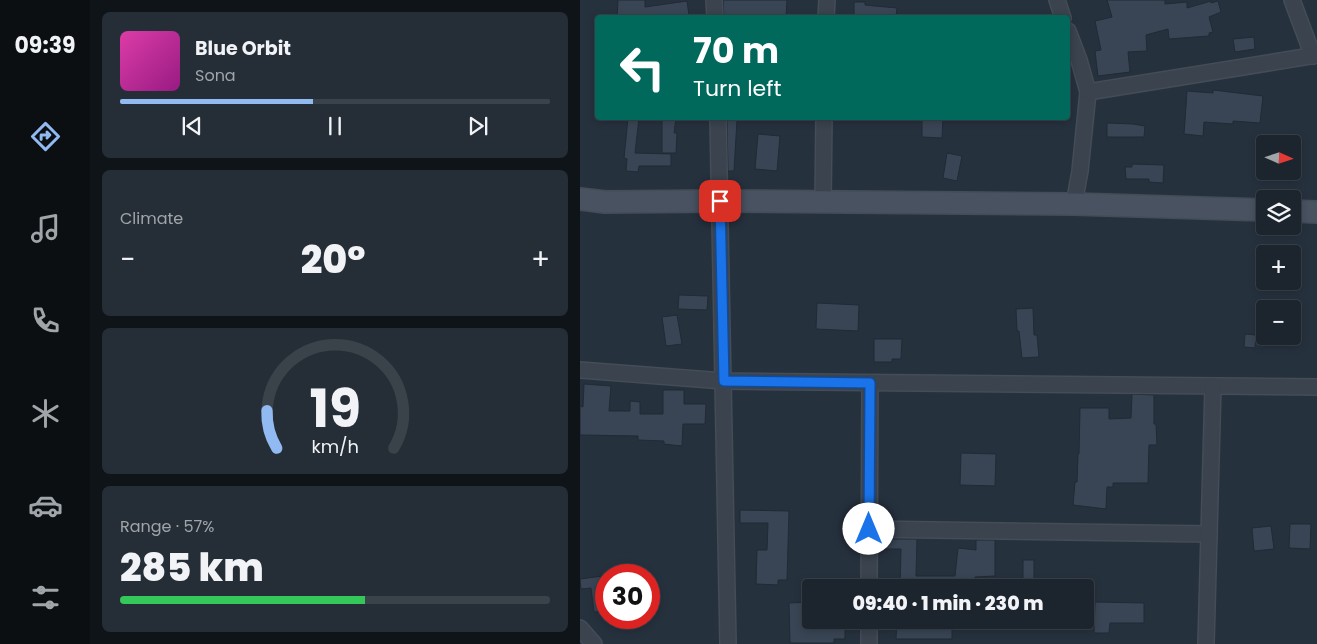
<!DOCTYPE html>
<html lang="en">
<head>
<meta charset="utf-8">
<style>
  body { margin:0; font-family:Poppins,sans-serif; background:#252d36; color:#f1f3f6; height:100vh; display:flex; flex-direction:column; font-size:19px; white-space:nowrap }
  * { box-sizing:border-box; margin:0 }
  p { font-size:16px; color:#a0a5aa }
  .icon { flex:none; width:28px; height:28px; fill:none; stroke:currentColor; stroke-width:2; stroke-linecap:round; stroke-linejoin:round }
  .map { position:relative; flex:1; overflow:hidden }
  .drawer { display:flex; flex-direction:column; gap:12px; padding:12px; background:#0f1419; width:490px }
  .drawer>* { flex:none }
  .top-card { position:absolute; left:15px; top:15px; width:475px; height:105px; border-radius:5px; box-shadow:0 2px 8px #0003,0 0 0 1px #3a424a; background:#00695c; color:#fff; overflow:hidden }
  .needle { width:32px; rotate:93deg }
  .fabs { position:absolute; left:676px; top:135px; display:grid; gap:10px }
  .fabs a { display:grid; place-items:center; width:45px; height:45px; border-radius:5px; background:#1c252e; box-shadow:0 2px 8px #0003,0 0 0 1px #3a424a; font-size:25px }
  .speed { position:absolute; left:15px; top:564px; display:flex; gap:10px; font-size:25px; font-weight:700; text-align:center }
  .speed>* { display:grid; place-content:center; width:65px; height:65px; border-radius:50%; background:#1c252e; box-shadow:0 2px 8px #0003,0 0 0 1px #3a424a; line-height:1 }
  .speed .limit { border:8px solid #d22; background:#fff; color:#111 }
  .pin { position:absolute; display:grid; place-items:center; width:42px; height:42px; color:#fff; margin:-21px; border-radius:10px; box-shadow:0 2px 8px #0006 }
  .me { position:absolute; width:55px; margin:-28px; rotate:0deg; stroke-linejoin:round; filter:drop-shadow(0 0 4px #0008) }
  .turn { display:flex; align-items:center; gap:18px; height:105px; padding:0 15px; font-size:22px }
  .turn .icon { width:65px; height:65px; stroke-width:2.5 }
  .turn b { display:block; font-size:35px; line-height:42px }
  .big { font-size:38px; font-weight:800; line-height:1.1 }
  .drawer .widget { flex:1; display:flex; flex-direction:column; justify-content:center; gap:8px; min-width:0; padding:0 18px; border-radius:8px; background:#252d36 }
  .drawer .dial { align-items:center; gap:0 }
  .dial svg { height:130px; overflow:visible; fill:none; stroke:#3a424a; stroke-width:7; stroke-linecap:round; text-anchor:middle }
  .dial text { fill:#f1f3f6; stroke:none }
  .song { display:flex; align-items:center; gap:15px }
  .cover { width:60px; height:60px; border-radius:8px; background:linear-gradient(135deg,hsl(320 70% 55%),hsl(310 70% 35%)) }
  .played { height:5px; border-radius:2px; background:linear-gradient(90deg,#92baf2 45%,#3a424a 45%) }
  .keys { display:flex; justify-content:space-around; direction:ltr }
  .heat { display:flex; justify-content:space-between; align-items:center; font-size:28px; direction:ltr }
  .charge { height:8px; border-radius:4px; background:linear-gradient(90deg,#34c759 57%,#3a424a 0) }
  .trip { position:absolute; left:222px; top:579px; width:292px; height:50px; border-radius:5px; background:#1c252e; box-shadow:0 2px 8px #0003,0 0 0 1px #3a424a; font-weight:800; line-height:50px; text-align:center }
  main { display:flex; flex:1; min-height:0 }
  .tabs { display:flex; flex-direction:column; width:90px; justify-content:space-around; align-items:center; background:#0b0f12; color:#a0a5aa }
  .tabs .icon { width:35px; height:35px }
  .tabs .current { color:#92baf2 }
  .tabs b { font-size:22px; color:#f1f3f6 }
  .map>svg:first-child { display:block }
  .building { fill:#394554; stroke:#212a35 }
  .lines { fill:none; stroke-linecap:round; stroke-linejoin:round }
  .street-casing { stroke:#434c57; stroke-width:18 }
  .secondary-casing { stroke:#434c57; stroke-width:24 }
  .street { stroke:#3a434e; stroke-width:15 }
  .secondary { stroke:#485261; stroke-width:21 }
  .route-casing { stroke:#114b97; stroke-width:12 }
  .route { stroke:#1a73e8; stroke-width:9 }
</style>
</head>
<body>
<main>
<nav class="tabs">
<b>09:39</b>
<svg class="icon current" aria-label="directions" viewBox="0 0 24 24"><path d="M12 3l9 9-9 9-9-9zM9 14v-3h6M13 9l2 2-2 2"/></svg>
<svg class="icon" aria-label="music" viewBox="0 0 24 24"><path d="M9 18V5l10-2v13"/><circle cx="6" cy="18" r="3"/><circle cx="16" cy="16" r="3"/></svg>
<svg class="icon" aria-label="phone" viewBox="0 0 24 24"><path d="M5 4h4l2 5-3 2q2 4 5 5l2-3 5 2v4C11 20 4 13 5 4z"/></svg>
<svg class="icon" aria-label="climate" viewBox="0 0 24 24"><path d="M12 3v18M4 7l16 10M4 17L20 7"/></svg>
<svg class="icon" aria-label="car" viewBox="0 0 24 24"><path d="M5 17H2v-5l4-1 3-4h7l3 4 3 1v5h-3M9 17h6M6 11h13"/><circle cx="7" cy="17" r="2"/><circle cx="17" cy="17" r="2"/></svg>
<svg class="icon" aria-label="filters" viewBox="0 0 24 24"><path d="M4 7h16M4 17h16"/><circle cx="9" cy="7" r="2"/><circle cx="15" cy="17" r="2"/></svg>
</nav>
<section class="drawer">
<div class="widget">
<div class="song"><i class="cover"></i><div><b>Blue Orbit</b><p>Sona</p></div></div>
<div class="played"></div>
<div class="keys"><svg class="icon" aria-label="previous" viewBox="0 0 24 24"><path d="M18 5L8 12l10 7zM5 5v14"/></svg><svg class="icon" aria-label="pause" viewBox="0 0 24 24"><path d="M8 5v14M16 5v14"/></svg><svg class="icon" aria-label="next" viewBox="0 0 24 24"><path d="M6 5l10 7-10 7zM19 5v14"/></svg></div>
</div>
<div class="widget"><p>Climate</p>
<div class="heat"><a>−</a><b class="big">20°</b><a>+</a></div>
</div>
<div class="widget dial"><svg viewBox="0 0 100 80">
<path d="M14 69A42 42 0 1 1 86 69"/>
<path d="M14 69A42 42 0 0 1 8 46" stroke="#92baf2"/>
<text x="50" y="56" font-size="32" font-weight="700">19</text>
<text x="50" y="72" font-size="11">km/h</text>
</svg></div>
<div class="widget"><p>Range · 57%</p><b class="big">285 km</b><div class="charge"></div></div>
</section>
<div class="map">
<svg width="737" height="644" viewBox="0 0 737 644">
  <rect width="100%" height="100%" fill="#26313e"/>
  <g class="building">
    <path d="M38 0H65V7L107 1 109 15 90 18H37Z"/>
    <path d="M143 0H207L206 18H144Z"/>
    <path d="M527 0H585V4L607 2V8L631 1V3L638 1 641 12 629 17 633 32 629 33V36L589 39 588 29 566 35 567 51 548 52 550 72 518 76 515 51 521 50 515 21 532 17Z"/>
    <path d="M274 2H285V5L317 8 316 18H274Z"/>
    <path d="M674 37 675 49 655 52 653 39Z"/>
    <path d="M633 90 683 96 680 123 653 121V124L624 122 623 136 604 134 607 91 633 93Z"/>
    <path d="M48 118H59L55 153 91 154V166H59L58 172 46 171 47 159 44 158Z"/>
    <path d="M82 118H96L94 133H97L96 153H82Z"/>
    <path d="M342 118H363L362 138 342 137Z"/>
    <path d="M147 120H157L154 171H148Z"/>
    <path d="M527 123 553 124 565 126 564 137H527Z"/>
    <path d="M178 134 200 136 197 171 175 169Z"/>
    <path d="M367 153 382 156 377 181 363 178Z"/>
    <path d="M552 164 584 165 583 183 569 182V179H546L545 167H552Z"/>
    <path d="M99 295 128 296 127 310 98 309Z"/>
    <path d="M237 303 279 305 278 331 236 329Z"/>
    <path d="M453 308 454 335H457L459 357 442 358 439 331H437L436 309Z"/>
    <path d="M97 315 102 344 86 346 82 317Z"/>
    <path d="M665 334 676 335 675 348 664 347Z"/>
    <path d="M294 339H322L321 359H312V362H294Z"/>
    <path d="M4 384 31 386 29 411H50V401L60 402V414H83V390H104V404H126L125 424H103L102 446 84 444V441L58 440V436L0 435V406L3 407Z"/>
    <path d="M552 394 574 395V424H576L577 445H569L568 483H533V487H527L526 509 493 505 495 482H497L498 454H499L500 408H529V419L551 418Z"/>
    <path d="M381 453 416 454 415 486 380 485Z"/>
    <path d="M160 510 209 511 207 580H198V585L176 584 177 550H187L188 523H160Z"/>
    <path d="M710 524H731L730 549 709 548Z"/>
    <path d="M691 526 694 549 674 551 672 528Z"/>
    <path d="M300 539H337L336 576H375L378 548 396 550V540H415V576L395 577V588H320L321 549H299Z"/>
    <rect x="443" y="560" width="11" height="28"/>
    <path d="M23 576 26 611 14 612 11 588 1 589 0 579Z"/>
    <path d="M231 602V620L265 621V639H254V643H210L209 603Z"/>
    <path d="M515 602 564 603V623H530L529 633H514Z"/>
    <path d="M317 620H372V639H316Z"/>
  </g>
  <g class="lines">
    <defs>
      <g id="street">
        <path d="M134 0 135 18"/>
        <path d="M477 0 483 18"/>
        <path d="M712 0 733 56"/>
        <path d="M246 18 247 0"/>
        <path d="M488 31 499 60 508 92 500 171 494 204"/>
        <path d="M508 92 737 55"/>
        <path d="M138 118 148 644"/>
        <path d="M243 201 244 118"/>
        <path d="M0 370 144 381 737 387"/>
        <path d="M289 529 629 534"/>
        <path d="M289 588 290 383"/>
        <path d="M0 628 14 644"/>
        <path d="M289 644V620"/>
        <path d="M626 644 633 386"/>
      </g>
      <g id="secondary">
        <path d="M0 199 25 202 140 201 494 204 685 210"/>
        <path d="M712 211 737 212"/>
      </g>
    </defs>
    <use href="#street" class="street-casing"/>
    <use href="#secondary" class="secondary-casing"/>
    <use href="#street" class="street"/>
    <use href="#secondary" class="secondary"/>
  </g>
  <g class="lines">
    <defs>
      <path id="route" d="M140 201 144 381 290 383 289 529"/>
    </defs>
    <use href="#route" class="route-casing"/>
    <use href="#route" class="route"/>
  </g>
</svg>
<div class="fabs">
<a><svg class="needle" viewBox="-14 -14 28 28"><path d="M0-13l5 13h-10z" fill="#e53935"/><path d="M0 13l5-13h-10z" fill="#a0a5aa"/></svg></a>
<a><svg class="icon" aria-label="layers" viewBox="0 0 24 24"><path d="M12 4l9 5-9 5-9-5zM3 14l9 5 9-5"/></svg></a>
<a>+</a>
<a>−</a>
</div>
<div class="speed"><div class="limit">30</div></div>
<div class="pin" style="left:140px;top:201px;background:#d93025"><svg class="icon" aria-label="arrive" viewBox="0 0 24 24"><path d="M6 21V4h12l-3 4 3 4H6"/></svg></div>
<svg class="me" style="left:289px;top:529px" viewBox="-20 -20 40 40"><circle r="19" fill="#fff"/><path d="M0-13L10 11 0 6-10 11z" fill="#1a73e8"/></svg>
<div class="trip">09:40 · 1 min · 230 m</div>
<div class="top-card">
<div class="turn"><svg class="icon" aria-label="left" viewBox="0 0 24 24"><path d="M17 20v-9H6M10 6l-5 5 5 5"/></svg><div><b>70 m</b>Turn left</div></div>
</div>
</div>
</main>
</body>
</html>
